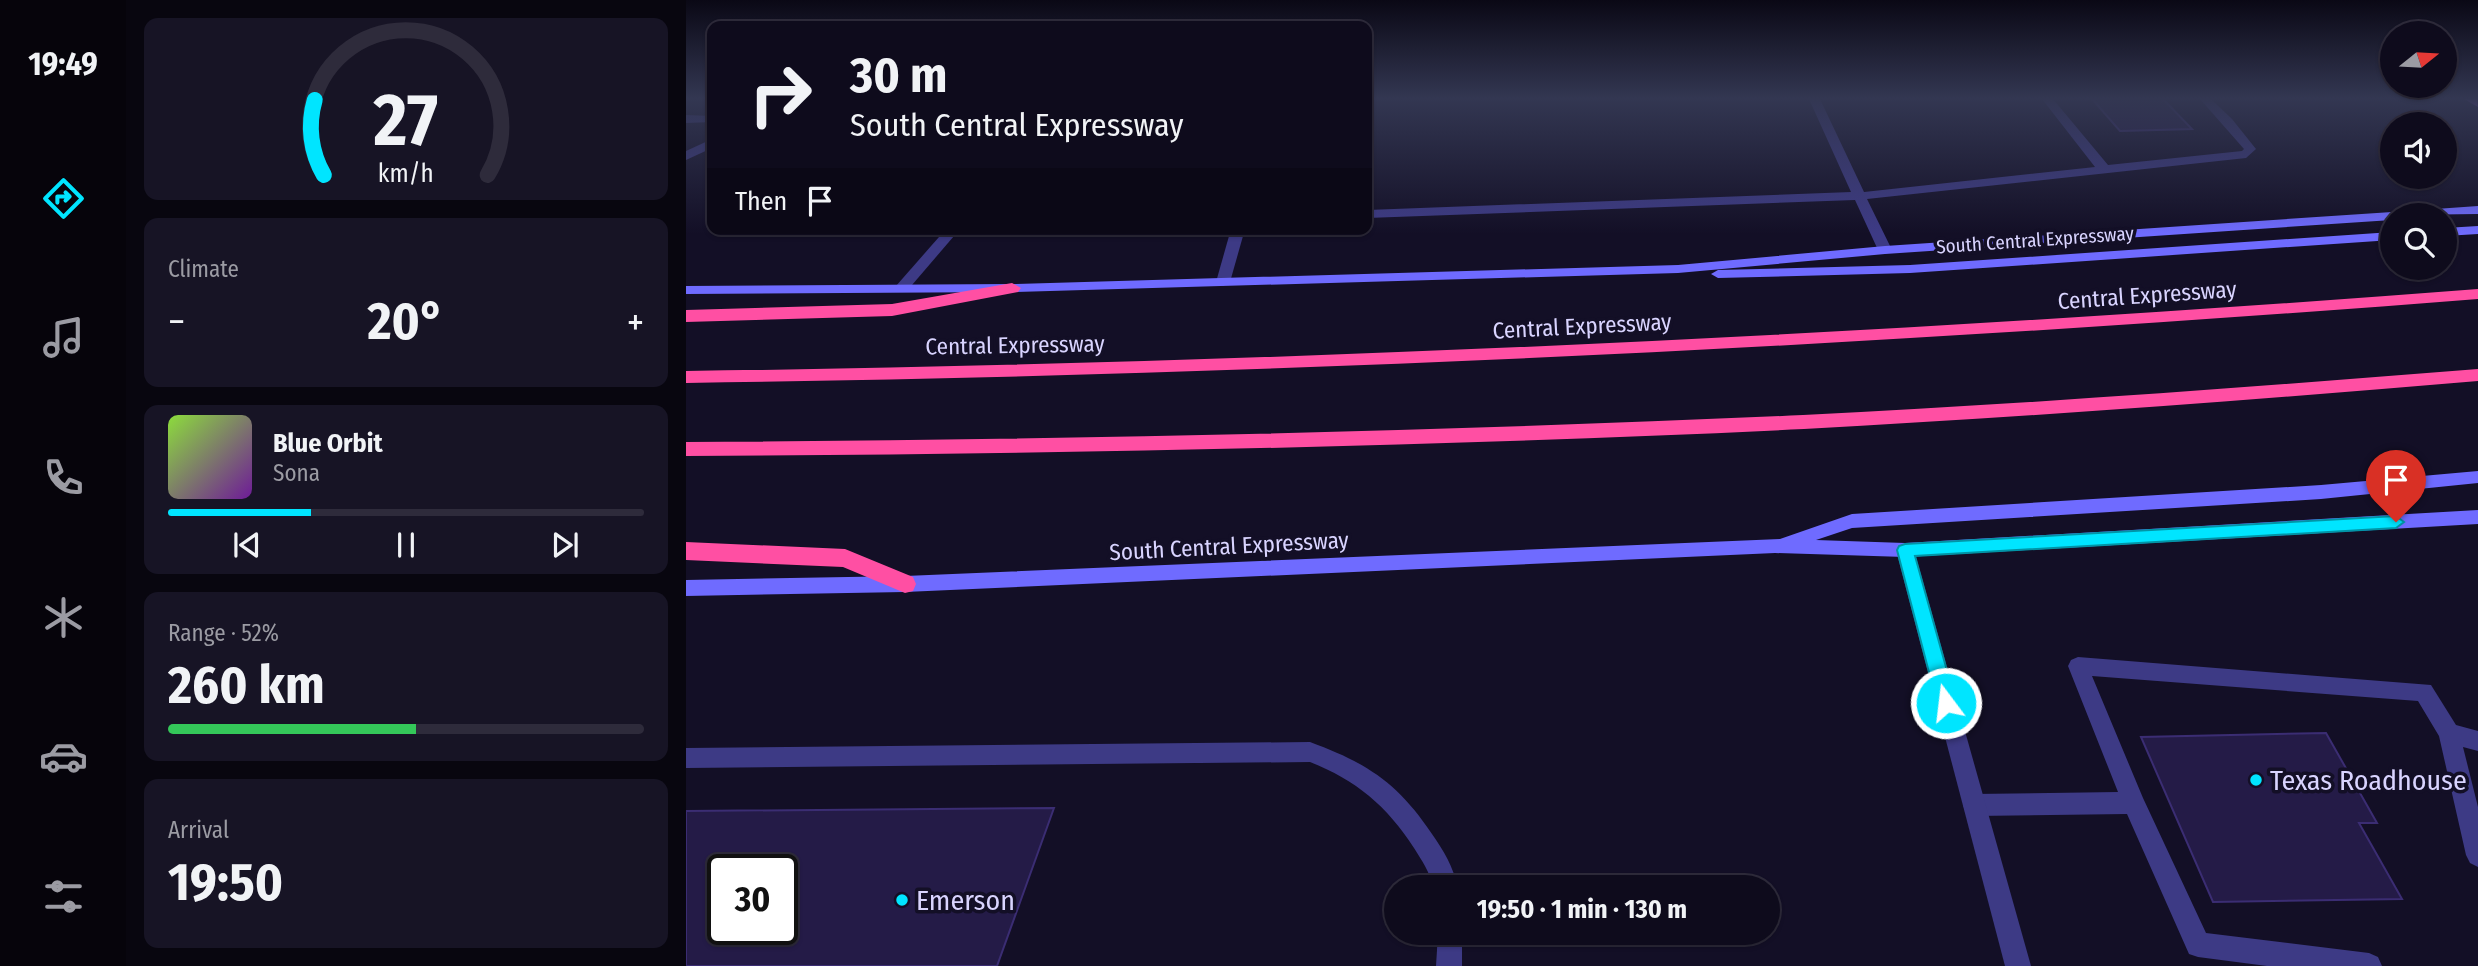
<!DOCTYPE html>
<html lang="en">
<head>
<meta charset="utf-8">
<style>
  body { margin:0; font-family:"Fira Sans Condensed",sans-serif; background:#171425; color:#f1f3f6; height:100vh; display:flex; flex-direction:column; font-size:26px; white-space:nowrap }
  * { box-sizing:border-box; margin:0 }
  p { font-size:23px; color:#9b9ba3 }
  .icon { flex:none; width:38px; height:38px; fill:none; stroke:currentColor; stroke-width:2; stroke-linecap:round; stroke-linejoin:round }
  .map { position:relative; flex:1; overflow:hidden }
  .sheet { display:flex; flex-direction:column; gap:18px; padding:18px; background:#08060f; width:560px }
  .sheet>* { flex:none }
  .guide { position:absolute; left:21px; top:21px; width:665px; height:214px; border-radius:14px; box-shadow:0 2px 5px #0004,0 0 0 2px #2e2b3b; background:#0e0b1c; color:#f1f3f6; overflow:hidden }
  .needle { width:46px; rotate:72deg }
  .tools { position:absolute; left:1694px; top:21px; display:grid; gap:14px }
  .tools a { display:grid; place-items:center; width:77px; height:77px; border-radius:50%; background:#0e0b1c; box-shadow:0 2px 5px #0004,0 0 0 2px #2e2b3b; font-size:35px }
  .speed { position:absolute; left:21px; top:854px; display:flex; gap:14px; font-size:35px; font-weight:700; text-align:center }
  .speed>* { display:grid; place-content:center; width:91px; height:91px; border-radius:50%; background:#0e0b1c; box-shadow:0 2px 5px #0004,0 0 0 2px #2e2b3b; line-height:1 }
  .speed .limit { border:4px solid #111; border-radius:10px; background:#fff; color:#111 }
  .pin { position:absolute; display:grid; place-items:center; width:60px; height:60px; color:#fff; margin:-72px -30px; border-radius:50% 50% 50% 0; rotate:-45deg; box-shadow:0 0 7px #0007 }
  .pin .icon { rotate:45deg }
  .me { position:absolute; width:77px; margin:-38px; rotate:345deg; stroke-linejoin:round; filter:drop-shadow(0 0 5px #0008) }
  .turn { display:flex; align-items:center; gap:24px; height:147px; padding:0 28px; font-size:32px }
  .turn .icon { width:91px; height:91px; stroke-width:2.5 }
  .turn b { display:block; font-size:49px; line-height:60px }
  .then { display:flex; align-items:center; height:66px; padding:0 28px; background:#0003; gap:14px; font-size:26px }
  .big { font-size:52px; font-weight:700; line-height:1.1 }
  .sheet .widget { flex:1; display:flex; flex-direction:column; justify-content:center; gap:10px; min-width:0; padding:0 24px; border-radius:14px; background:#171425 }
  .sheet .dial { align-items:center; gap:0 }
  .dial svg { height:182px; overflow:visible; fill:none; stroke:#2e2b3b; stroke-width:7; stroke-linecap:round; text-anchor:middle }
  .dial text { fill:#f1f3f6; stroke:none }
  .song { display:flex; align-items:center; gap:21px }
  .cover { width:84px; height:84px; border-radius:10px; background:linear-gradient(135deg,hsl(90 70% 55%),hsl(280 70% 35%)) }
  .played { height:7px; border-radius:4px; background:linear-gradient(90deg,#00e5ff 30%,#2e2b3b 30%) }
  .keys { display:flex; justify-content:space-around; direction:ltr }
  .heat { display:flex; justify-content:space-between; align-items:center; font-size:38px; direction:ltr }
  .charge { height:10px; border-radius:5px; background:linear-gradient(90deg,#34c759 52%,#2e2b3b 0) }
  .trip { position:absolute; left:698px; top:875px; width:396px; height:70px; border-radius:35px; background:#0e0b1c; box-shadow:0 2px 5px #0004,0 0 0 2px #2e2b3b; font-weight:700; line-height:70px; text-align:center }
  main { display:flex; flex:1; min-height:0 }
  .tabs { display:flex; flex-direction:column; width:126px; justify-content:space-around; align-items:center; background:#06040b; color:#9b9ba3 }
  .tabs .icon { width:49px; height:49px }
  .tabs .active { color:#00e5ff }
  .tabs b { font-size:32px; color:#f1f3f6 }
  .map>svg:first-child { display:block }
  .building { fill:#241b47; stroke:#3b2d73; stroke-width:2; fill-rule:evenodd }
  .lines { fill:none; stroke-linecap:round; stroke-linejoin:round }
  .service { fill:#3d3a85; fill-rule:evenodd }
  .minor { fill:#3d3a85; fill-rule:evenodd }
  .secondary { fill:#6f6bff; fill-rule:evenodd }
  .primary { fill:#c25bff; fill-rule:evenodd }
  .motorway { fill:#ff4fa3; fill-rule:evenodd }
  .route { fill:#00e5ff; stroke:#0095a6; stroke-width:2 }
  .poi-dot { fill:#00e5ff; stroke:#130f26; stroke-width:2.5 }
  .labels { text-anchor:middle; dominant-baseline:central; stroke-width:7; stroke-linejoin:round; paint-order:stroke }
  .far-street-label { font-size:19px; fill:#d9d4ff; stroke:#130f26 }
  .street-label { font-size:23px; fill:#d9d4ff; stroke:#130f26 }
  .near-poi-label { font-size:28px; fill:#d9d4ff; stroke:#130f26; text-anchor:start }
</style>
</head>
<body>
<main>
<nav class="tabs">
<b>19:49</b>
<svg class="icon active" aria-label="directions" viewBox="0 0 24 24"><path d="M12 3l9 9-9 9-9-9zM9 14v-3h6M13 9l2 2-2 2"/></svg>
<svg class="icon" aria-label="music" viewBox="0 0 24 24"><path d="M9 18V5l10-2v13"/><circle cx="6" cy="18" r="3"/><circle cx="16" cy="16" r="3"/></svg>
<svg class="icon" aria-label="phone" viewBox="0 0 24 24"><path d="M5 4h4l2 5-3 2q2 4 5 5l2-3 5 2v4C11 20 4 13 5 4z"/></svg>
<svg class="icon" aria-label="climate" viewBox="0 0 24 24"><path d="M12 3v18M4 7l16 10M4 17L20 7"/></svg>
<svg class="icon" aria-label="car" viewBox="0 0 24 24"><path d="M5 17H2v-5l4-1 3-4h7l3 4 3 1v5h-3M9 17h6M6 11h13"/><circle cx="7" cy="17" r="2"/><circle cx="17" cy="17" r="2"/></svg>
<svg class="icon" aria-label="filters" viewBox="0 0 24 24"><path d="M4 7h16M4 17h16"/><circle cx="9" cy="7" r="2"/><circle cx="15" cy="17" r="2"/></svg>
</nav>
<section class="sheet">
<div class="widget dial"><svg viewBox="0 0 100 80">
<path d="M14 69A42 42 0 1 1 86 69"/>
<path d="M14 69A42 42 0 0 1 10 36" stroke="#00e5ff"/>
<text x="50" y="56" font-size="32" font-weight="700">27</text>
<text x="50" y="72" font-size="11">km/h</text>
</svg></div>
<div class="widget"><p>Climate</p>
<div class="heat"><a>−</a><b class="big">20°</b><a>+</a></div>
</div>
<div class="widget">
<div class="song"><i class="cover"></i><div><b>Blue Orbit</b><p>Sona</p></div></div>
<div class="played"></div>
<div class="keys"><svg class="icon" aria-label="previous" viewBox="0 0 24 24"><path d="M18 5L8 12l10 7zM5 5v14"/></svg><svg class="icon" aria-label="pause" viewBox="0 0 24 24"><path d="M8 5v14M16 5v14"/></svg><svg class="icon" aria-label="next" viewBox="0 0 24 24"><path d="M6 5l10 7-10 7zM19 5v14"/></svg></div>
</div>
<div class="widget"><p>Range · 52%</p><b class="big">260 km</b><div class="charge"></div></div>
<div class="widget"><p>Arrival</p><b class="big">19:50</b></div>
</section>
<div class="map">
<svg width="1792" height="966" viewBox="0 0 1792 966">
  <rect width="100%" height="100%" fill="#130f26"/>
  <g class="building">
    <path d="M1406 99H1477L1506 129 1434 131Z"/>
    <path d="M1640 733 1691 823H1673L1716 899 1527 902 1455 737Z"/>
    <path d="M368 808 311 966H0V811ZM37 870H96V929H37Z"/>
  </g>
  <g class="lines">
    <g class="service">
      <path d="M1123 99H1134L1178 192 1409 167 1356 99H1367L1422 165 1556 151 1558 149 1514 99H1525L1546 119 1570 149 1560 158 1181 199 1206 250 1199 254 1192 250 1169 200 681 218V210L1165 192Z"/>
      <path d="M0 115 26 116V122L0 123Z"/>
      <path d="M26 139V148L0 160V151Z"/>
      <path d="M289 229C282 235 266 236 260 230Z"/>
      <path d="M545 229H559L544 282 537 286 530 282Z"/>
      <path d="M1392 657 1745 685 1770 725 1792 731V751L1777 747 1792 807V867L1784 863 1780 855 1753 736 1732 701 1406 676 1457 798 1520 933 1683 953 1692 957 1696 966H1581L1512 957 1503 954 1441 814 1288 816 1280 813 1277 805 1280 797 1288 794 1432 792 1382 666 1385 660Z"/>
      <path d="M624 742C681 763 712 783 746 834 757 850 768 867 771 887H747C744 872 736 861 728 848 701 806 670 780 624 762L0 768V748Z"/>
      <path d="M752 933H776V966H750Z"/>
    </g>
    <g class="minor">
      <path d="M260 229H274L220 292H210L208 289 210 286Z"/>
      <path d="M1219 543 1226 545 1228 550 1345 966H1319L1210 550 1212 545Z"/>
    </g>
    <g class="secondary">
      <path d="M1792 206V214L1714 215 1721 211Z"/>
      <path d="M1706 212 1712 215H1706V220L1199 254 992 273 326 292 0 294V286L326 284 992 265 1199 246Z"/>
      <path d="M1792 226V234L1759 236V228Z"/>
      <path d="M1706 232V240L1224 273 1032 278 1025 274 1032 270 1224 265Z"/>
      <path d="M1792 471V483L1635 499 1166 528 1130 540 1219 543 1792 510V524L1219 557 1089 553 219 592 0 596V580L219 576 1094 539 1166 514 1635 485Z"/>
    </g>
    <path class="primary" d="M1778 99H1791L1792 107Z"/>
    <g class="motorway">
      <path d="M326 283 335 288 332 292 206 316 0 322V310L206 304Z"/>
      <path d="M1792 289V299C1195 346 599 375 0 383V371C599 363 1195 335 1792 289Z"/>
      <path d="M1792 369V381C1567 400 1343 417 1118 429 745 447 373 454 0 456V442C373 440 745 432 1117 415 1343 404 1567 387 1792 369Z"/>
      <path d="M0 542 159 549 227 577 230 584 227 591 219 593 157 567 0 560Z"/>
    </g>
  </g>
  <linearGradient id="sky" x2="0" y2="1"><stop stop-color="#0a0815"/><stop offset="0.42" stop-color="#333752"/><stop offset="1" stop-color="#333752" stop-opacity="0"/></linearGradient>
  <rect width="1792" height="234" fill="url(#sky)"/>
  <path class="route" d="M1710 516 1718 522 1710 528 1229 556 1270 703 1267 709 1260 711 1253 709 1251 703 1211 550 1213 546 1219 544Z"/>
  <g class="poi-dot">
    <circle cx="1570" cy="780" r="7"/>
    <circle cx="216" cy="900" r="7"/>
  </g>
  <g class="labels">
    <g class="far-street-label">
      <text transform="translate(1349 240) rotate(-4)">South Central Expressway</text>
    </g>
    <g class="street-label">
      <text transform="translate(1461 295) rotate(-4)">Central Expressway</text>
      <text transform="translate(896 326) rotate(-3)">Central Expressway</text>
      <text transform="translate(329 345) rotate(-1)">Central Expressway</text>
      <text transform="translate(543 546) rotate(-3)">South Central Expressway</text>
    </g>
    <g class="near-poi-label">
      <text x="1584" y="780">Texas Roadhouse</text>
      <text x="230" y="900">Emerson</text>
    </g>
  </g>
</svg>
<div class="tools">
<a><svg class="needle" viewBox="-14 -14 28 28"><path d="M0-13l5 13h-10z" fill="#e53935"/><path d="M0 13l5-13h-10z" fill="#9b9ba3"/></svg></a>
<a><svg class="icon" aria-label="sound" viewBox="0 0 24 24"><path d="M4 9h4l5-4v14l-5-4H4zM17 9q2 3 0 6"/></svg></a>
<a><svg class="icon" aria-label="search" viewBox="0 0 24 24"><circle cx="10" cy="10" r="6"/><path d="M15 15l6 6"/></svg></a>
</div>
<div class="speed"><div class="limit">30</div></div>
<div class="pin" style="left:1710px;top:522px;background:#d93025"><svg class="icon" aria-label="arrive" viewBox="0 0 24 24"><path d="M6 21V4h12l-3 4 3 4H6"/></svg></div>
<svg class="me" style="left:1260px;top:703px" viewBox="-20 -20 40 40"><circle r="17" fill="#00e5ff" stroke="#fff" stroke-width="3"/><path d="M0-11L8 9 0 5-8 9z" fill="#fff"/></svg>
<div class="trip">19:50 · 1 min · 130 m</div>
<div class="guide">
<div class="turn"><svg class="icon" aria-label="right" viewBox="0 0 24 24"><path d="M7 20v-9h11M14 6l5 5-5 5"/></svg><div><b>30 m</b>South Central Expressway</div></div>
<div class="then">Then<svg class="icon" aria-label="arrive" viewBox="0 0 24 24"><path d="M6 21V4h12l-3 4 3 4H6"/></svg></div>
</div>
</div>
</main>
</body>
</html>
